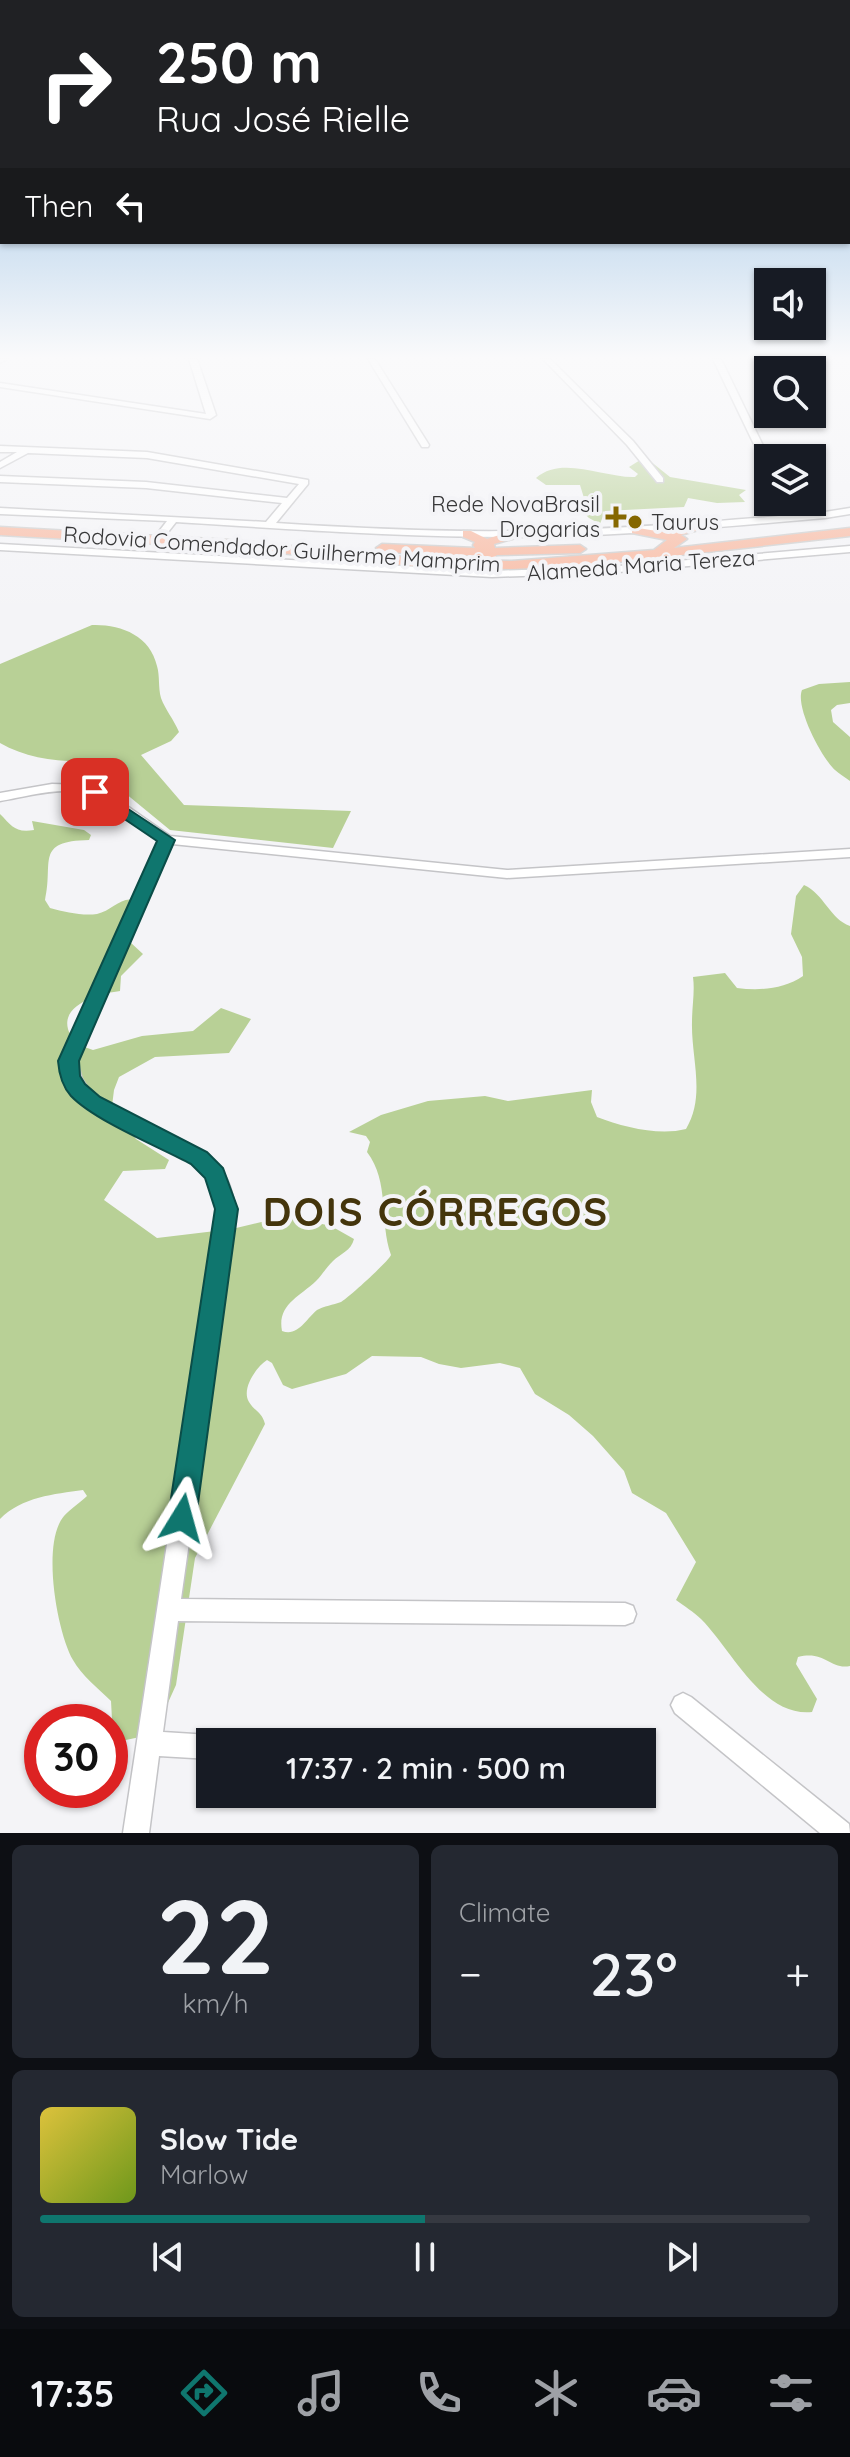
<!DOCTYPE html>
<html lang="en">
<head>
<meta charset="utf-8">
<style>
  body { margin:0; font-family:Quicksand,sans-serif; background:#242831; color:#f1f3f6; height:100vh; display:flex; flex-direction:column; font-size:30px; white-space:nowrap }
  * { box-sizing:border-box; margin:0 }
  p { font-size:26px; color:#9ea1a6 }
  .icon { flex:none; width:44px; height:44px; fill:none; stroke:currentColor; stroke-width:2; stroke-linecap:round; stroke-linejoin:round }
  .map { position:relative; height:1833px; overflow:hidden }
  .drawer { display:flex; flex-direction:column; gap:12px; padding:12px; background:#0d0f14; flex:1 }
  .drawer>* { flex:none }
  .hud { position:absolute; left:0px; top:0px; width:850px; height:244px; box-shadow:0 2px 6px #0004; background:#202124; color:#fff; overflow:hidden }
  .controls { position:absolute; left:754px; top:268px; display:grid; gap:16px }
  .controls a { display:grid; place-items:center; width:72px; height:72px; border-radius:0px; background:#171b24; box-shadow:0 2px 6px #0004; font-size:40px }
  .speed { position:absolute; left:24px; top:1704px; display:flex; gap:16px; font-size:40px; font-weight:700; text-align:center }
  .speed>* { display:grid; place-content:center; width:104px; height:104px; border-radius:50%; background:#171b24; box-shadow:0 2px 6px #0004; line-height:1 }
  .speed .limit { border:12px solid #d22; background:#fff; color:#111 }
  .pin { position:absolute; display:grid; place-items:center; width:68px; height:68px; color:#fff; margin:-34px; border-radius:16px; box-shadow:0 4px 12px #0006 }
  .me { position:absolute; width:88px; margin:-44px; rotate:8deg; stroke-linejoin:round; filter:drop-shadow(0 0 6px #0008) }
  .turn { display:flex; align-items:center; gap:28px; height:168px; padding:0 24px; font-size:36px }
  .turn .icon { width:104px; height:104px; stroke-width:2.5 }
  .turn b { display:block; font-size:56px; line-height:68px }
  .then { display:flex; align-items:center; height:76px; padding:0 24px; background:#0003; gap:16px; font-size:30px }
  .big { font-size:60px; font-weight:600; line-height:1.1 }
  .drawer .card { flex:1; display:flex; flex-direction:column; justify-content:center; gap:12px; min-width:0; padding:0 28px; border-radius:12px; background:#242831 }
  .drawer .dial { align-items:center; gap:0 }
  .dial b { font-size:104px; line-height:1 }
  .song { display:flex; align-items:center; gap:24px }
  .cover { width:96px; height:96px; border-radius:12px; background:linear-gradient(135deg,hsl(50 70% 55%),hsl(80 70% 35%)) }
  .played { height:8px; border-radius:4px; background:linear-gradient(90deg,#0f766e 50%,#363941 50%) }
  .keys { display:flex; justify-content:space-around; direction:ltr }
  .heat { display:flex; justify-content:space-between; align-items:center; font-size:44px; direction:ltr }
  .drawer .tiles { flex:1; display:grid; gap:12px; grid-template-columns:1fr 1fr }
  .card:last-child { grid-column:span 2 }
  .trip { position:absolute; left:196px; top:1728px; width:460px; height:80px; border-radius:0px; background:#171b24; box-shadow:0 2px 6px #0004; font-weight:600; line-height:80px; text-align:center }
  .tab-bar { display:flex; height:128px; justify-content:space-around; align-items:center; background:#090b0e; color:#9ea1a6 }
  .tab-bar .icon { width:56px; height:56px }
  .tab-bar .selected { color:#0f766e }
  .tab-bar b { font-size:36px; color:#f1f3f6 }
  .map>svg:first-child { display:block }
  .forest { fill:#b8d096 }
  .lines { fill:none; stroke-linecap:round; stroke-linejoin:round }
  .minor-casing { stroke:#c4c4c7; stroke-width:3 }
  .major-casing { stroke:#cfcfcf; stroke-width:3 }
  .minor { fill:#fff; fill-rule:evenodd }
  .major { fill:#f8bba4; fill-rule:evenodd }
  .route { fill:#0f766e; stroke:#0a4d48; stroke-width:2 }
  .poi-dot { fill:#856700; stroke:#f4f4f7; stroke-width:3 }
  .labels { text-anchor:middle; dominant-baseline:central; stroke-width:8; stroke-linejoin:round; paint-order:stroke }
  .far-poi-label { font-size:22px; fill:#383839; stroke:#f4f4f7; text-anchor:end }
  .far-street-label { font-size:22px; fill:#383839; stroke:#f4f4f7 }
  .near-district-label { font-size:40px; font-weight:bold; letter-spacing:2px; fill:#44350c; stroke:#f4f4f7 }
</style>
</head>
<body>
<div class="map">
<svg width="850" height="1833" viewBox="0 0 850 1833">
  <rect width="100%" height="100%" fill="#f4f4f7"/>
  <g class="forest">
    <path d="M645 457 670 477 746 490 739 495 745 502 717 503 688 498 684 507 605 511 600 524 589 518 578 507 584 498 580 485H546L536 478C562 455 604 478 635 477L638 474 629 467Z"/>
    <path d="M92 625C120 624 150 635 157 666 160 676 158 687 161 698 165 709 174 720 179 732L171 741 141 755 184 805 351 811 333 848 170 830 86 761C57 762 26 758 0 743V664Z"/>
    <path d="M850 682V703L837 705 831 710 833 722 850 737V781C845 777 839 774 835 770 821 757 795 707 802 690L819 684Z"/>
    <path d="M0 814C12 826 15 833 34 830L32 821 84 830 91 835 89 840C34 841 54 862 45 900L50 908C65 912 82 916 97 914 113 911 124 892 139 903L130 942 143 954 121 976 120 991C103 993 61 1003 68 1029 69 1034 76 1041 79 1045L93 1050 142 1036 193 1031 221 1008 251 1019 229 1053 155 1057 119 1077 114 1090 112 1106 136 1139 169 1160 165 1169 123 1171 104 1200 157 1238 232 1229 287 1216 331 1226 354 1239C351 1251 341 1253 333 1261 326 1268 322 1275 316 1281 299 1297 277 1305 282 1331 298 1337 306 1319 317 1310 324 1306 333 1305 341 1302 347 1299 389 1261 391 1255 379 1221 390 1182 367 1152L370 1142 366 1136 349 1132 381 1115 428 1101 485 1096 508 1101 592 1090 591 1102 597 1117C623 1127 659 1136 686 1129 706 1096 691 1058 692 1022 692 1006 695 992 693 977L725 973 737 988C760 991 784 989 803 976L802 957 791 934 796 896 804 885C824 894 830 919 850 926V1666C830 1670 825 1650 798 1657L796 1664 817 1699 812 1712C762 1717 732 1650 701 1619 694 1612 684 1606 676 1600L696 1562 666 1513 632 1493 624 1471 593 1436 569 1415 535 1394 520 1368 500 1363 461 1368 439 1364 421 1357 372 1356 346 1374 292 1389 283 1385 272 1363 267 1360C256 1367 241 1389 249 1402 255 1412 262 1412 265 1424L195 1558 176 1685 162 1716 140 1737 121 1741 113 1738 111 1701C99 1689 81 1675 73 1660 57 1632 41 1543 64 1516 70 1509 80 1503 87 1496L83 1490C54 1494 22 1497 0 1519Z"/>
  </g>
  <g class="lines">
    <defs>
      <g id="minor">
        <path d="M0 359H7L0 363Z"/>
        <path d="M189 359H197L216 415 210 419 0 387V383L206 414Z"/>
        <path d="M368 359H375L429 445 428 447H422Z"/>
        <path d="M543 359H550L633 441 663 478V482H657L627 445Z"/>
        <path d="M713 359H721L769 458 768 468 764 465Z"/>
        <path d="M0 446 147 452 308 480V484L276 523C355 528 434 532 514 531 618 530 721 521 825 512L850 508V514L825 518C720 527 615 537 510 537 398 537 287 529 176 522L165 536 162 537 157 534 167 521 0 514V508L266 522 282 503 146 488 0 482V476L146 482 287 498 299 484 147 458 28 453 0 468V462L17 452H0Z"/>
        <path d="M0 544 492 571 607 567 850 546V552L607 573 492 577 0 550Z"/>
        <path d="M52 784 85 785 107 792 170 836 507 870 850 849V857L507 878 172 844 77 1061C79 1067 80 1074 82 1079 102 1119 188 1128 220 1169 230 1180 232 1195 236 1209L181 1599 625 1603 633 1606 636 1614 633 1622 625 1625 178 1621 163 1732 210 1735 218 1739 220 1742H210V1759L159 1756 149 1833H123L218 1209C216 1199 215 1187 209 1179 177 1130 100 1135 69 1085 65 1078 63 1069 61 1061L160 841C140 827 120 809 99 798 70 783 30 796 0 801V793Z"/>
        <path d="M683 1693 691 1697 849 1824 850 1833H820L675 1713 671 1705 675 1697Z"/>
      </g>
      <g id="major">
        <path d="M701 521 705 522V528L681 535 687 539 674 548 850 528V536L591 565 512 569 424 567 229 548 0 535V527L229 540 424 559 512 561 654 550 667 540 632 533V527L669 533 678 526Z"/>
        <path d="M515 530 521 534 519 537 494 544 495 548 580 545 586 549 580 553 497 555 491 560 485 556 382 552 376 548 382 544 475 548 473 545 475 542 463 537V531H471L487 539Z"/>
      </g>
    </defs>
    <use href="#minor" class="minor-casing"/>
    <use href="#major" class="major-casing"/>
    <use href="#minor" class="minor"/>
    <use href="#major" class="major"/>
  </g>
  <linearGradient id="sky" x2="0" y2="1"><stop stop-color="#77addd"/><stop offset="0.58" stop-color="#fafafb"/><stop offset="1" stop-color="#fafafb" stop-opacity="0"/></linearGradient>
  <rect width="850" height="616" fill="url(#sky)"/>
  <path class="route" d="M95 787 175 840 79 1061 80 1076 85 1084 100 1097 207 1152 223 1168 238 1209 196 1518 192 1527 182 1531 172 1527 168 1518 215 1209 205 1178 191 1164C159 1147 95 1121 71 1096 62 1086 59 1074 58 1061L157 841 89 795 87 792Z"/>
  <g class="poi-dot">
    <path d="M612 505h8v8h8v8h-8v8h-8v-8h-8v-8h8z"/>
    <circle cx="635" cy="522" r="8"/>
  </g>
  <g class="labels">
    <g class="far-poi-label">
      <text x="600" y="504">Rede NovaBrasil<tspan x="600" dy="25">Drogarias</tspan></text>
      <text x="651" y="522" text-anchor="start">Taurus</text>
    </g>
    <g class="far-street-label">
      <text transform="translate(282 549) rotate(4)">Rodovia Comendador Guilherme Mamprim</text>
      <text transform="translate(641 565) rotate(-4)">Alameda Maria Tereza</text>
    </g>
    <g class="near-district-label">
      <text x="436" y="1211">DOIS CÓRREGOS</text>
    </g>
  </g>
</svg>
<div class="controls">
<a><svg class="icon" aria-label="sound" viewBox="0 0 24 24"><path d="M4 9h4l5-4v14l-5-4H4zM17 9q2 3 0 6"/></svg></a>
<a><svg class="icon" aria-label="search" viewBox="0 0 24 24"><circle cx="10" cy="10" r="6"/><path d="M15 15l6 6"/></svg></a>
<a><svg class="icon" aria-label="layers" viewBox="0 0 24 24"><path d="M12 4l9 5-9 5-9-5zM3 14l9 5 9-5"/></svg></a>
</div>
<div class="speed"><div class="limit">30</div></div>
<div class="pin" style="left:95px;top:792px;background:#d93025"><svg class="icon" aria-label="arrive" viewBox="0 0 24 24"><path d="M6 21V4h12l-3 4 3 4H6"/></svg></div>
<svg class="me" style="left:182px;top:1518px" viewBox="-20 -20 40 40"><path d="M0-17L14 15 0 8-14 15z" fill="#0f766e" stroke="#fff" stroke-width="4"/></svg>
<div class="trip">17:37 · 2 min · 500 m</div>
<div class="hud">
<div class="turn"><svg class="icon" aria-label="right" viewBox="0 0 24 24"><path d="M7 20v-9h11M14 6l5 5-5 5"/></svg><div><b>250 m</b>Rua José Rielle</div></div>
<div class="then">Then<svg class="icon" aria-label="left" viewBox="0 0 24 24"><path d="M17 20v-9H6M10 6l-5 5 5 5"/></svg></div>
</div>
</div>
<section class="drawer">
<div class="tiles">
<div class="card dial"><b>22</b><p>km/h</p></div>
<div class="card"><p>Climate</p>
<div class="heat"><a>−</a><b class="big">23°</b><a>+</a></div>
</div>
<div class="card">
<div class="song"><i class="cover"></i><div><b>Slow Tide</b><p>Marlow</p></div></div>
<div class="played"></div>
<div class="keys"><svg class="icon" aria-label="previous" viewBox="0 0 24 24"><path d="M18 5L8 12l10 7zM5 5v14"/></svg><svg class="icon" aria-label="pause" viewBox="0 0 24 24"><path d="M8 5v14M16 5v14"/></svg><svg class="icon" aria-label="next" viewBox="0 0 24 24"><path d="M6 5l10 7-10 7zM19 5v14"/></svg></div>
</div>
</div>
</section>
<nav class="tab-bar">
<b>17:35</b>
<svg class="icon selected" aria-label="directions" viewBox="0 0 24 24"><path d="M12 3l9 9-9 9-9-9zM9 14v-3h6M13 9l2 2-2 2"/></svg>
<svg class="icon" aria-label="music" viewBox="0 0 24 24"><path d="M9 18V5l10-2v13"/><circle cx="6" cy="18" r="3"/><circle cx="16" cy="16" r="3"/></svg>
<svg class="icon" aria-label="phone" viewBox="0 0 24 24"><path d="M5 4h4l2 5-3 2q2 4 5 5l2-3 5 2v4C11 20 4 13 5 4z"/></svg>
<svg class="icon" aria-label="climate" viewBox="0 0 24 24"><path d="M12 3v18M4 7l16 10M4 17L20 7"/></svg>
<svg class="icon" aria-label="car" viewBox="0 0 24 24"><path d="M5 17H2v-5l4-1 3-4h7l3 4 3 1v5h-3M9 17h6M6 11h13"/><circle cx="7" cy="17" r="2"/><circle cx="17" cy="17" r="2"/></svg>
<svg class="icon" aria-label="filters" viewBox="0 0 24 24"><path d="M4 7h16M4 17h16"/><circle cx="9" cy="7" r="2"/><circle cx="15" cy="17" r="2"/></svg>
</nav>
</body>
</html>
